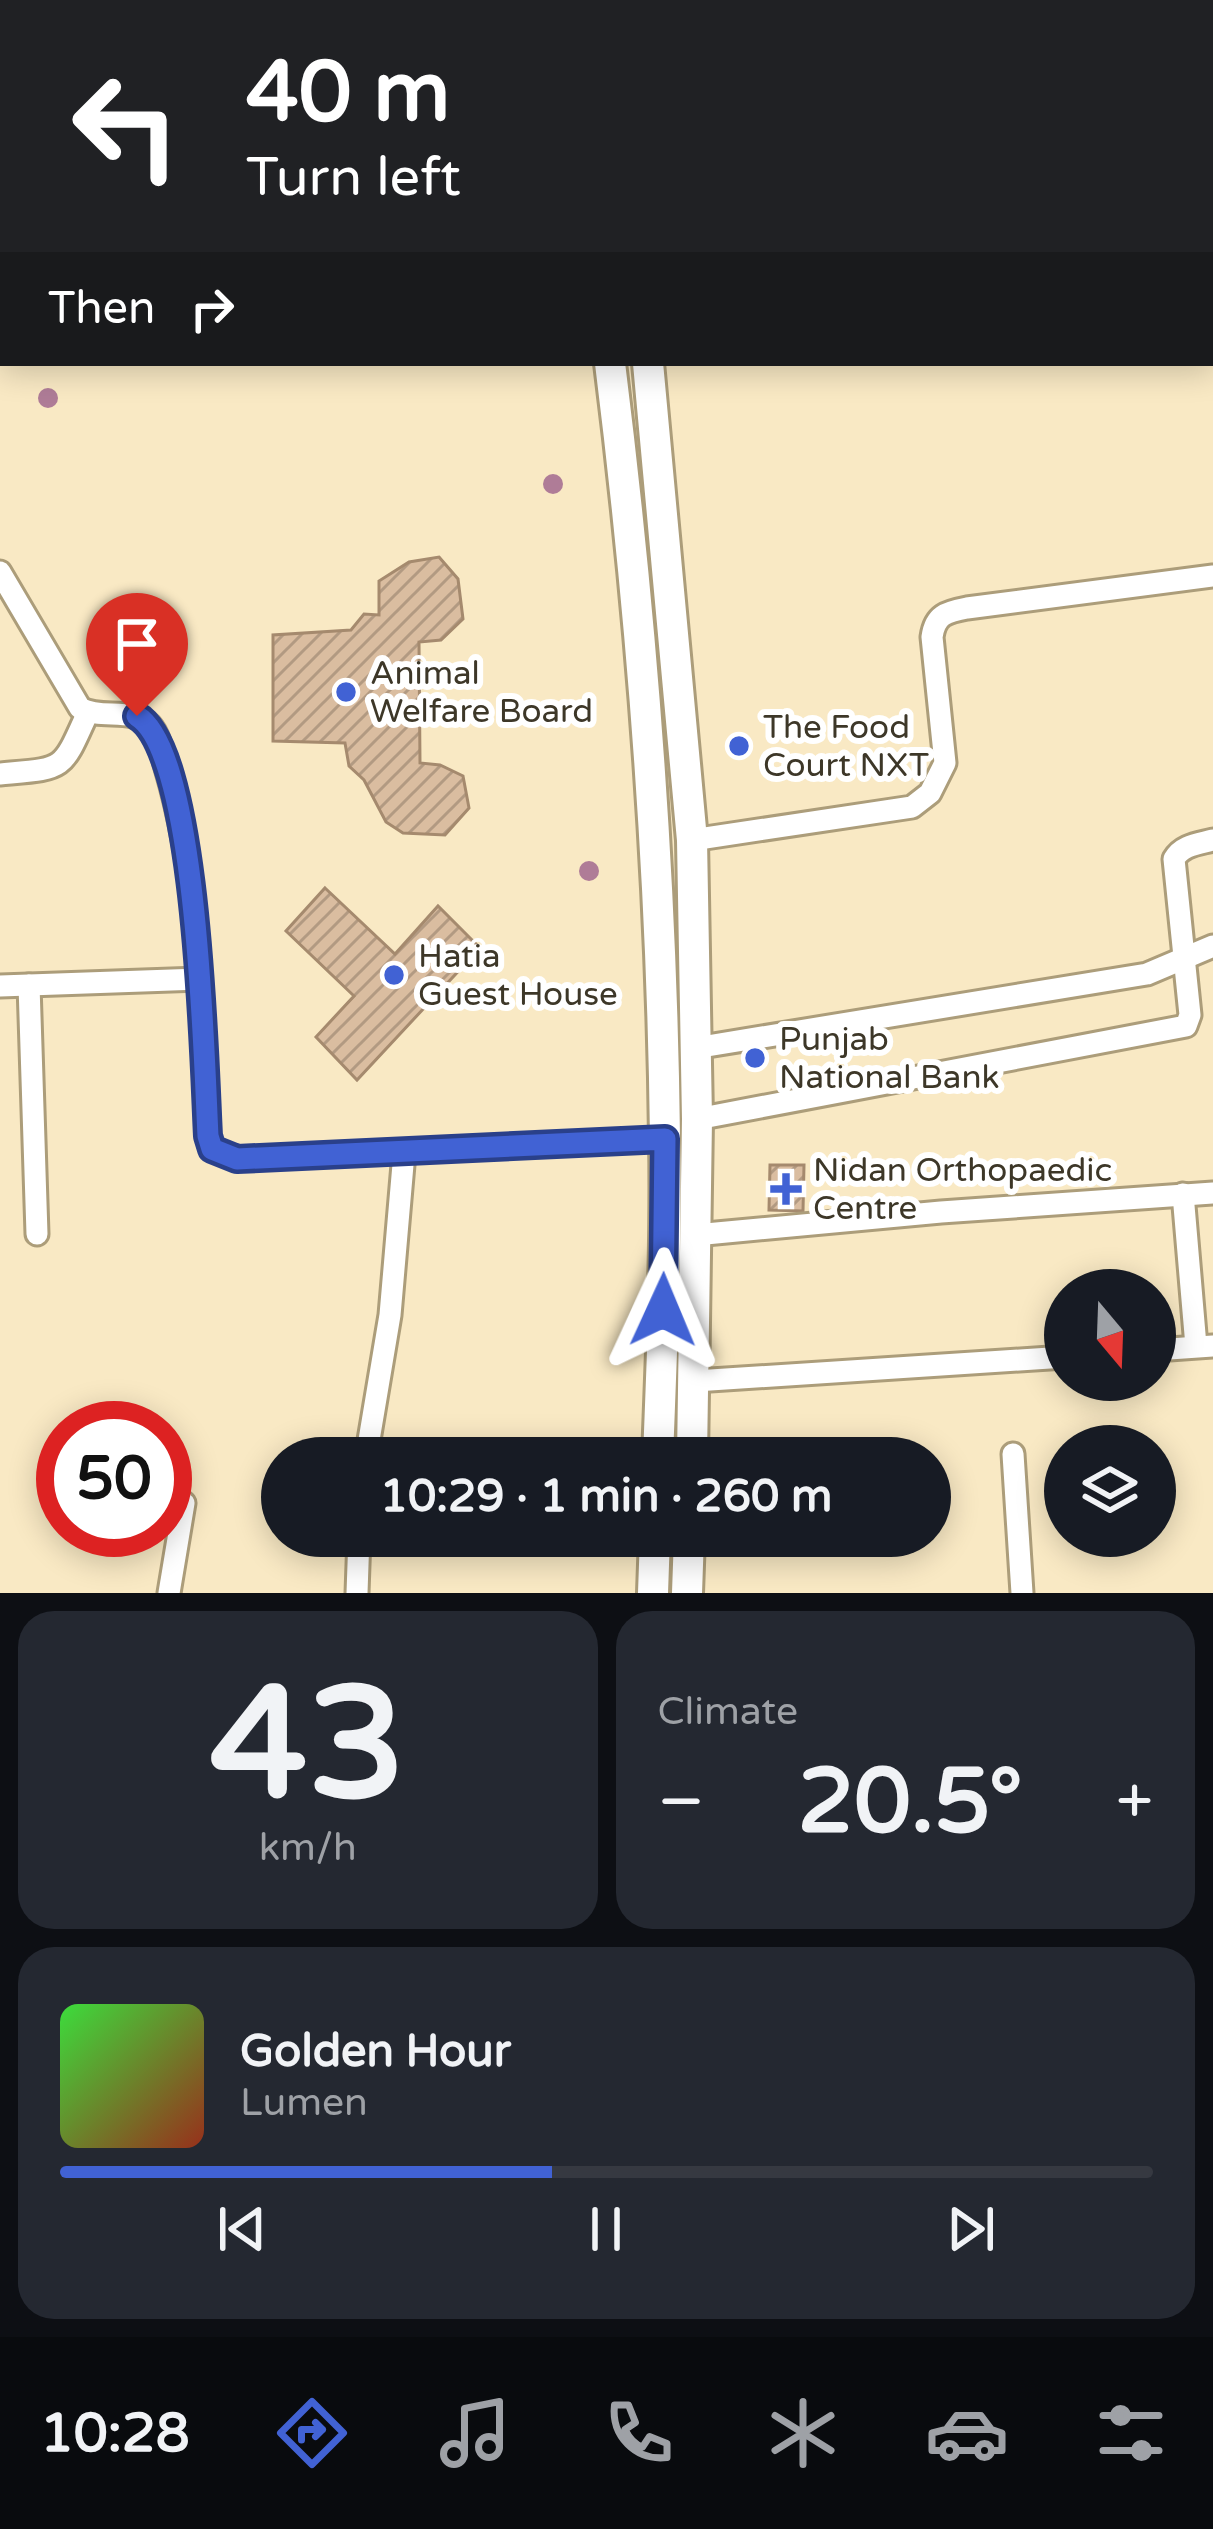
<!DOCTYPE html>
<html lang="en">
<head>
<meta charset="utf-8">
<style>
  body { margin:0; font-family:"Varela Round",sans-serif; background:#242831; color:#f1f3f6; height:100vh; display:flex; flex-direction:column; font-size:45px; white-space:nowrap }
  * { box-sizing:border-box; margin:0 }
  p { font-size:39px; color:#9ea1a6 }
  .icon { flex:none; width:66px; height:66px; fill:none; stroke:currentColor; stroke-width:2; stroke-linecap:round; stroke-linejoin:round }
  .map { position:relative; height:1593px; overflow:hidden }
  .panel { display:flex; flex-direction:column; gap:18px; padding:18px; background:#0d0f14; flex:1 }
  .panel>* { flex:none }
  .guide { position:absolute; left:0px; top:0px; width:1215px; height:366px; box-shadow:0 6px 30px #0003; background:#202124; color:#fff; overflow:hidden }
  .needle { width:78px; rotate:161deg }
  .buttons { position:absolute; left:1044px; top:1269px; display:grid; gap:24px }
  .buttons a { display:grid; place-items:center; width:132px; height:132px; border-radius:50%; background:#171b24; box-shadow:0 6px 30px #0003; font-size:60px }
  .speed { position:absolute; left:36px; top:1401px; display:flex; gap:24px; font-size:60px; font-weight:700; text-align:center }
  .speed>* { display:grid; place-content:center; width:156px; height:156px; border-radius:50%; background:#171b24; box-shadow:0 6px 30px #0003; line-height:1 }
  .speed .limit { border:18px solid #d22; background:#fff; color:#111 }
  .pin { position:absolute; display:grid; place-items:center; width:102px; height:102px; color:#fff; margin:-123px -51px; border-radius:50% 50% 50% 0; rotate:-45deg; box-shadow:0 0 12px #0007 }
  .pin .icon { rotate:45deg }
  .me { position:absolute; width:132px; margin:-66px; rotate:1deg; stroke-linejoin:round; filter:drop-shadow(0 0 9px #0008) }
  .turn { display:flex; align-items:center; gap:42px; height:252px; padding:0 48px; font-size:54px }
  .turn .icon { width:156px; height:156px; stroke-width:2.5 }
  .turn b { display:block; font-size:84px; line-height:102px }
  .then { display:flex; align-items:center; height:114px; padding:0 48px; background:#0003; gap:24px; font-size:45px }
  .big { font-size:90px; font-weight:700; line-height:1.1 }
  .panel .widget { flex:1; display:flex; flex-direction:column; justify-content:center; gap:18px; min-width:0; padding:0 42px; border-radius:36px; background:#242831 }
  .panel .dial { align-items:center; gap:0 }
  .dial b { font-size:156px; line-height:1 }
  .song { display:flex; align-items:center; gap:36px }
  .cover { width:144px; height:144px; border-radius:18px; background:linear-gradient(135deg,hsl(120 70% 55%),hsl(10 70% 35%)) }
  .played { height:12px; border-radius:6px; background:linear-gradient(90deg,#4162d4 45%,#363941 45%) }
  .keys { display:flex; justify-content:space-around; direction:ltr }
  .heat { display:flex; justify-content:space-between; align-items:center; font-size:66px; direction:ltr }
  .panel .tiles { flex:1; display:grid; gap:18px; grid-template-columns:1fr 1fr }
  .widget:last-child { grid-column:span 2 }
  .trip { position:absolute; left:261px; top:1437px; width:690px; height:120px; border-radius:60px; background:#171b24; box-shadow:0 6px 30px #0003; font-weight:700; line-height:120px; text-align:center }
  .tabs { display:flex; height:192px; justify-content:space-around; align-items:center; background:#090b0e; color:#9ea1a6 }
  .tabs .icon { width:84px; height:84px }
  .tabs .selected { color:#4162d4 }
  .tabs b { font-size:54px; color:#f1f3f6 }
  .map>svg:first-child { display:block }
  .building { fill:url(#building-hatch); stroke:#a58a6e; stroke-width:3 }
  .lines { fill:none; stroke-linecap:round; stroke-linejoin:round }
  .street-casing { stroke:#ac9d7a; stroke-width:27 }
  .secondary-casing { stroke:#ac9d7a; stroke-width:36 }
  .street { stroke:#fff; stroke-width:21 }
  .secondary { stroke:#fff; stroke-width:30 }
  .tree { fill:#af7c97 }
  .route-casing { stroke:#2a408a; stroke-width:30 }
  .route { stroke:#4162d4; stroke-width:21 }
  .poi-dot { fill:#4162d4; stroke:#fff; stroke-width:4.5 }
  .labels { text-anchor:middle; dominant-baseline:central; stroke-width:12; stroke-linejoin:round; paint-order:stroke }
  .poi-label { font-size:33px; fill:#3d3728; stroke:#fff; text-anchor:start }
</style>
</head>
<body>
<div class="map">
<svg width="1213" height="1593" viewBox="0 0 1213 1593">
  <defs>
    <pattern id="building-hatch" width="6" height="6" patternUnits="userSpaceOnUse" patternTransform="scale(3)"><rect width="6" height="6" fill="#dabda0"/><path d="M-1 1l2-2M0 6l6-6M5 7l2-2" fill="none" stroke="#b29a82"/></pattern>
  </defs>
  <rect width="100%" height="100%" fill="#f9e9c4"/>
  <g class="building">
    <path d="M439 557 458 579 463 619 441 640 419 642 420 763 440 765 463 776 469 808 445 835 403 833 386 822 364 780 349 766 345 743 273 741V635L351 630 364 614 379 615V581L409 562Z"/>
    <path d="M325 888 395 954 438 906 480 948 357 1080 316 1037 354 996 286 931Z"/>
    <path d="M770 1165H804L803 1211 769 1210Z"/>
    <path d="M742 1446 806 1450 805 1458H741Z"/>
  </g>
  <g class="lines">
    <defs>
      <g id="street">
        <path d="M829 0 830 3"/>
        <path d="M1013 0V3"/>
        <path d="M1212 73H1213"/>
        <path d="M0 572 80 708C101 720 132 707 150 725 160 736 162 755 166 768 201 887 202 1013 208 1136L212 1149 237 1159 665 1139"/>
        <path d="M0 774C66 768 61 772 88 712"/>
        <path d="M692 840 912 807 930 793 945 763 932 637C935 615 946 612 967 608L1213 576"/>
        <path d="M29 985 37 1234"/>
        <path d="M0 986 200 979"/>
        <path d="M695 1048 1147 974 1213 946"/>
        <path d="M697 1119 1186 1026 1190 1015 1174 859C1182 845 1198 844 1213 840"/>
        <path d="M1183 1194 1196 1346"/>
        <path d="M695 1235 941 1212 1213 1193"/>
        <path d="M1155 1350 1213 1346"/>
        <path d="M695 1381 1065 1357"/>
        <path d="M1013 1454 1022 1593"/>
        <path d="M366 1458 390 1315 404 1153"/>
        <path d="M169 1593 184 1503"/>
        <path d="M357 1593 359 1536"/>
      </g>
      <g id="secondary">
        <path d="M558 0 559 3"/>
        <path d="M588 0 589 3"/>
        <path d="M610 363C642 619 662 880 665 1138 667 1245 662 1351 658 1458"/>
        <path d="M648 363 692 840 697 1119 692 1458"/>
        <path d="M653 1593 655 1536"/>
        <path d="M687 1593 689 1536"/>
      </g>
    </defs>
    <use href="#street" class="street-casing"/>
    <use href="#secondary" class="secondary-casing"/>
    <use href="#street" class="street"/>
    <use href="#secondary" class="secondary"/>
  </g>
  <g class="tree">
    <circle cx="48" cy="398" r="10"/>
    <circle cx="553" cy="484" r="10"/>
    <circle cx="589" cy="871" r="10"/>
  </g>
  <g class="lines">
    <defs>
      <path id="route" d="M137 716C198 752 204 1062 208 1136L212 1149 237 1159 665 1139 663 1310"/>
    </defs>
    <use href="#route" class="route-casing"/>
    <use href="#route" class="route"/>
  </g>
  <g class="poi-dot">
    <circle cx="346" cy="692" r="12"/>
    <circle cx="739" cy="746" r="12"/>
    <circle cx="394" cy="975" r="12"/>
    <circle cx="755" cy="1058" r="12"/>
    <path d="M780 1171h12v12h12v12h-12v12h-12v-12h-12v-12h12z"/>
  </g>
  <g class="labels">
    <g class="poi-label">
      <text x="370" y="673">Animal<tspan x="370" dy="38">Welfare Board</tspan></text>
      <text x="763" y="727">The Food<tspan x="763" dy="38">Court NXT</tspan></text>
      <text x="418" y="956">Hatia<tspan x="418" dy="38">Guest House</tspan></text>
      <text x="779" y="1039">Punjab<tspan x="779" dy="38">National Bank</tspan></text>
      <text x="813" y="1170">Nidan Orthopaedic<tspan x="813" dy="38">Centre</tspan></text>
    </g>
  </g>
</svg>
<div class="buttons">
<a><svg class="needle" viewBox="-14 -14 28 28"><path d="M0-13l5 13h-10z" fill="#e53935"/><path d="M0 13l5-13h-10z" fill="#9ea1a6"/></svg></a>
<a><svg class="icon" aria-label="layers" viewBox="0 0 24 24"><path d="M12 4l9 5-9 5-9-5zM3 14l9 5 9-5"/></svg></a>
</div>
<div class="speed"><div class="limit">50</div></div>
<div class="pin" style="left:137px;top:716px;background:#d93025"><svg class="icon" aria-label="arrive" viewBox="0 0 24 24"><path d="M6 21V4h12l-3 4 3 4H6"/></svg></div>
<svg class="me" style="left:663px;top:1310px" viewBox="-20 -20 40 40"><path d="M0-17L14 15 0 8-14 15z" fill="#4162d4" stroke="#fff" stroke-width="4"/></svg>
<div class="trip">10:29 · 1 min · 260 m</div>
<div class="guide">
<div class="turn"><svg class="icon" aria-label="left" viewBox="0 0 24 24"><path d="M17 20v-9H6M10 6l-5 5 5 5"/></svg><div><b>40 m</b>Turn left</div></div>
<div class="then">Then<svg class="icon" aria-label="right" viewBox="0 0 24 24"><path d="M7 20v-9h11M14 6l5 5-5 5"/></svg></div>
</div>
</div>
<section class="panel">
<div class="tiles">
<div class="widget dial"><b>43</b><p>km/h</p></div>
<div class="widget"><p>Climate</p>
<div class="heat"><a>−</a><b class="big">20.5°</b><a>+</a></div>
</div>
<div class="widget">
<div class="song"><i class="cover"></i><div><b>Golden Hour</b><p>Lumen</p></div></div>
<div class="played"></div>
<div class="keys"><svg class="icon" aria-label="previous" viewBox="0 0 24 24"><path d="M18 5L8 12l10 7zM5 5v14"/></svg><svg class="icon" aria-label="pause" viewBox="0 0 24 24"><path d="M8 5v14M16 5v14"/></svg><svg class="icon" aria-label="next" viewBox="0 0 24 24"><path d="M6 5l10 7-10 7zM19 5v14"/></svg></div>
</div>
</div>
</section>
<nav class="tabs">
<b>10:28</b>
<svg class="icon selected" aria-label="directions" viewBox="0 0 24 24"><path d="M12 3l9 9-9 9-9-9zM9 14v-3h6M13 9l2 2-2 2"/></svg>
<svg class="icon" aria-label="music" viewBox="0 0 24 24"><path d="M9 18V5l10-2v13"/><circle cx="6" cy="18" r="3"/><circle cx="16" cy="16" r="3"/></svg>
<svg class="icon" aria-label="phone" viewBox="0 0 24 24"><path d="M5 4h4l2 5-3 2q2 4 5 5l2-3 5 2v4C11 20 4 13 5 4z"/></svg>
<svg class="icon" aria-label="climate" viewBox="0 0 24 24"><path d="M12 3v18M4 7l16 10M4 17L20 7"/></svg>
<svg class="icon" aria-label="car" viewBox="0 0 24 24"><path d="M5 17H2v-5l4-1 3-4h7l3 4 3 1v5h-3M9 17h6M6 11h13"/><circle cx="7" cy="17" r="2"/><circle cx="17" cy="17" r="2"/></svg>
<svg class="icon" aria-label="filters" viewBox="0 0 24 24"><path d="M4 7h16M4 17h16"/><circle cx="9" cy="7" r="2"/><circle cx="15" cy="17" r="2"/></svg>
</nav>
</body>
</html>
